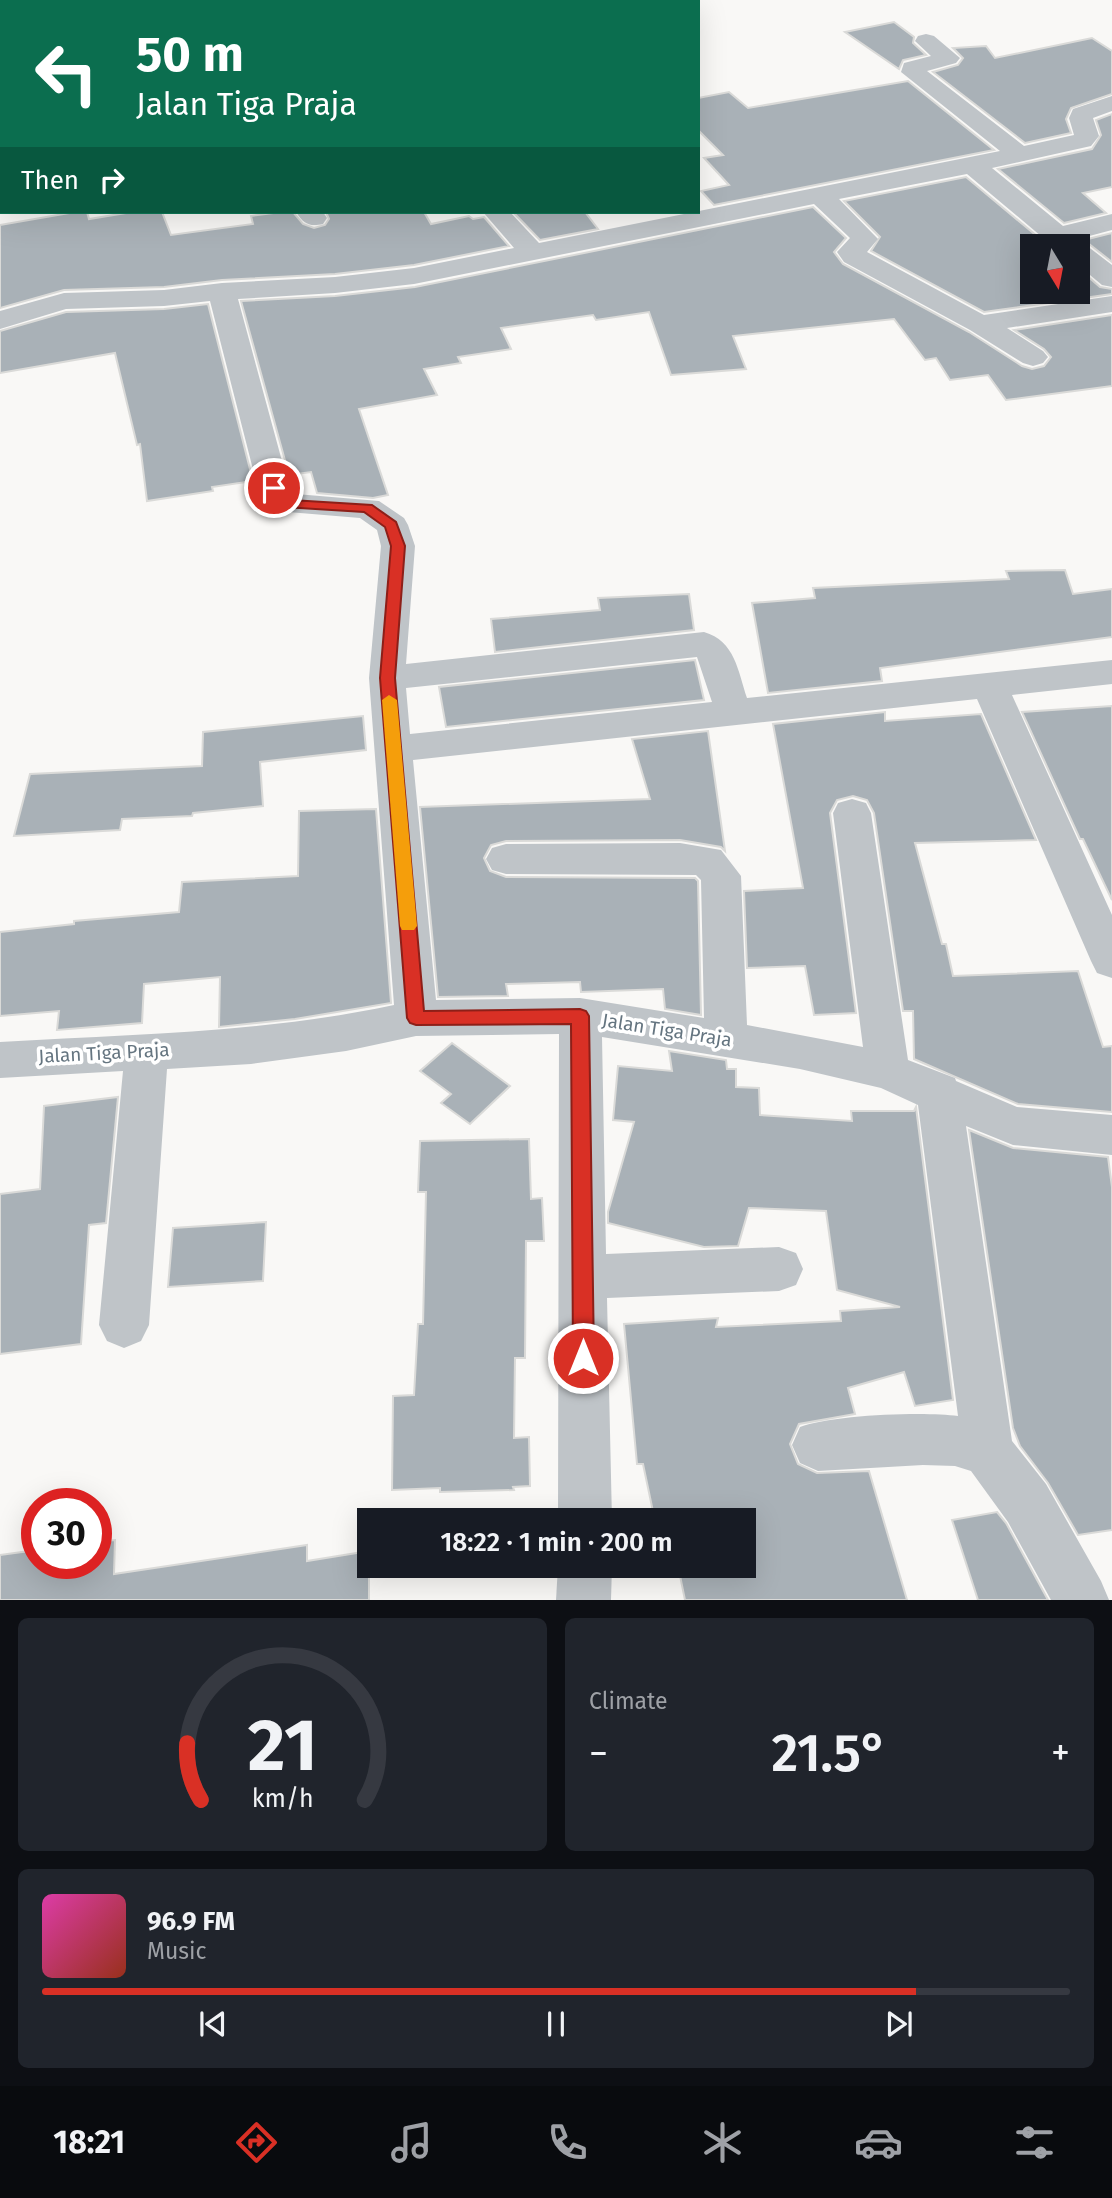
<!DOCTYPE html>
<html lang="en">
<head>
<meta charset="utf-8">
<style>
  body { margin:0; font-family:"Fira Sans",sans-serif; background:#20242c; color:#f1f3f6; height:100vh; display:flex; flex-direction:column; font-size:26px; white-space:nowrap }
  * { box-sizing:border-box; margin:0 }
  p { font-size:23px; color:#9ea1a6 }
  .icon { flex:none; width:38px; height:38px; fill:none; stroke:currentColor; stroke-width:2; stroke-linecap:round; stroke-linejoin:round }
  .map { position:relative; height:1600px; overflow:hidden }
  .side { display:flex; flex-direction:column; gap:18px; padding:18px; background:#0d0f14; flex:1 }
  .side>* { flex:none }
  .banner { position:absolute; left:0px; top:0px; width:700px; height:214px; box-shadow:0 7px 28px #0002; background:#0b6e4f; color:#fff; overflow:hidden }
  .needle { width:46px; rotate:170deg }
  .controls { position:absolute; left:1020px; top:234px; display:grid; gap:14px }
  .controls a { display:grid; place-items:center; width:70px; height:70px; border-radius:0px; background:#171b24; box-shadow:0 7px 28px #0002; font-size:35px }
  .speed { position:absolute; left:21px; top:1488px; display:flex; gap:14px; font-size:35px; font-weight:700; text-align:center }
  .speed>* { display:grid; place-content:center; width:91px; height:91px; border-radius:50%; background:#171b24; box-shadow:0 7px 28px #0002; line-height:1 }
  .speed .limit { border:10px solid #d22; background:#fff; color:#111 }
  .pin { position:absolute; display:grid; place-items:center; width:60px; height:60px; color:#fff; margin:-30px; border:4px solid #fff; border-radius:50%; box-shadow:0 2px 7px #0007 }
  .me { position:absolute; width:77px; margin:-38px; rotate:0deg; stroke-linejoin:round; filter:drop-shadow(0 0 5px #0008) }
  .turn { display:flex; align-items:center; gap:24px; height:147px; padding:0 21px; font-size:32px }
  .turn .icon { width:91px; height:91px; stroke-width:2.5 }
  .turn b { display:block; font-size:49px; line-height:60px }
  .then { display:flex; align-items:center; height:66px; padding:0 21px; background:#0003; gap:14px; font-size:26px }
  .big { font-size:52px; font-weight:600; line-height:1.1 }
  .side .widget { flex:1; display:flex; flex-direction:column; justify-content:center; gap:10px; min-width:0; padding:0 24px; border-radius:10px; background:#20242c }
  .side .dial { align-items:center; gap:0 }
  .dial svg { height:182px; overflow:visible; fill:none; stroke:#363941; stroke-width:7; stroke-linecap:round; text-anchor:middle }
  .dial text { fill:#f1f3f6; stroke:none }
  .song { display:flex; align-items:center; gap:21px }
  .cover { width:84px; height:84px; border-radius:10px; background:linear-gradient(135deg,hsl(320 70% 55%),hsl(10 70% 35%)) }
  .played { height:7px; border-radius:4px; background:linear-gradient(90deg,#d93025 85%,#363941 85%) }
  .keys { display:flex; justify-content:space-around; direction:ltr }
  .heat { display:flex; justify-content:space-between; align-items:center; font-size:38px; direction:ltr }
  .side .tiles { flex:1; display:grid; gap:18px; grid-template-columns:1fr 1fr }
  .widget:last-child { grid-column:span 2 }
  .trip { position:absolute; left:357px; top:1508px; width:399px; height:70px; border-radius:0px; background:#171b24; box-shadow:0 7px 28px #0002; font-weight:600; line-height:70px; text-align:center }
  .dock { display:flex; height:112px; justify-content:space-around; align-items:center; background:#090b0e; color:#9ea1a6 }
  .dock .icon { width:49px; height:49px }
  .dock .on { color:#d93025 }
  .dock b { font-size:32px; color:#f1f3f6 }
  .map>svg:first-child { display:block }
  .building { fill:#a9b1b7; stroke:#dadad8; stroke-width:2 }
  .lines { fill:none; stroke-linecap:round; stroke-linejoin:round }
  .minor { fill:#bfc4c8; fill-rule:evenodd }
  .route { fill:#d93025; stroke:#8d1f18; stroke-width:2 }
  .slow { fill:#f59e0b }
  .labels { text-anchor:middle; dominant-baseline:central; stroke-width:7; stroke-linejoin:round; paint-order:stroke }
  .street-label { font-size:19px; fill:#657580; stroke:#fff }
</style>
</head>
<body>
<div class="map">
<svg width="1112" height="1600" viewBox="0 0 1112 1600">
  <rect width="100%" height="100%" fill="#f9f8f6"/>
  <g class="building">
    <path d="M894 22 914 37 913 43 926 55 903 60 899 69 845 32Z"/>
    <path d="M1092 38 1112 51V94L1071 108 1066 119 1071 133 1025 143 933 72 958 65 963 58 953 48 986 46 995 58Z"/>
    <path d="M908 81 994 150 714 205 701 191 729 185 704 158 723 155 698 130V98L729 92 748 108Z"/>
    <path d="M1112 114V187L1083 193 1106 213 1064 223 998 169 1092 149 1101 135 1096 120Z"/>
    <path d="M966 177 1050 247H1032V292H1078V268L1100 287 1112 289V294L984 312 871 251 880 237 844 201Z"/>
    <path d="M813 207 846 238 834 252 843 264 969 332 1022 366 1032 369 1044 366 1051 357 1044 349 1014 330 1112 315V386L1006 400 988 375 950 380 936 358 925 360 894 319 733 336 746 369 671 375 649 312 596 320 593 315 501 328 511 349 458 357 461 363 424 369 437 395 359 409 388 495 373 498 317 493 311 472 289 475 241 301 335 296 415 287Z"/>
    <path d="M75 212H87L89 219 132 212H162L171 235 253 224 251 216 281 212H293L303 224 314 228 325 225 329 219 326 212H424L431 224 469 216 473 219 484 217 509 246 414 265 335 274 222 280 164 287 64 290 0 308V225Z"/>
    <path d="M513 212H585L598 229 540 240Z"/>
    <path d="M1112 233V262L1084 240Z"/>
    <path d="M208 304 253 481 212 487 213 491 147 501 140 444 137 445 115 353 0 373V331L66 312 164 309Z"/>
    <path d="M1065 570 1073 594 1112 589V637L880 668 882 681 768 693 752 603 815 598 813 588 1009 579 1006 571Z"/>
    <path d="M689 594 694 630 495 652 491 619 600 610 598 598Z"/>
    <path d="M695 660 704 700 446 727 439 687Z"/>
    <path d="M1112 706V900L1083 839H1080L1022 712Z"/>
    <path d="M885 712V721L981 714 1036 840 915 843 942 944H946L953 976 1078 971 1103 1047 1112 1046V1112L1018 1104 914 1059 913 1011H903L874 813 867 800 853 796 837 800 830 813 856 1013 814 1015 805 966 747 968 744 891 803 888 773 724Z"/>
    <path d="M363 716 366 750 260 762 263 806 193 813 192 816 122 819 120 830 14 836 30 774 202 766 203 732Z"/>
    <path d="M708 731 725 851 721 847 680 840 506 841 491 845 484 858 490 871 506 877 695 878 698 881 701 1015 665 1009 663 989 581 992 580 982 506 984 508 996 438 997 420 807 650 799 632 739Z"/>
    <path d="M376 809 391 1003 295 1019 219 1027 220 977 144 984 142 1023 57 1030 59 1011 0 1016V932L74 924V921L179 912 182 882 298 876 299 811Z"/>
    <path d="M452 1043 510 1086 470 1124 441 1103 451 1094 420 1071Z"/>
    <path d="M669 1051 726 1060 727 1069H736V1087L759 1088 760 1115 852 1121 851 1111H914L916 1107 953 1400 915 1406 904 1372 848 1388 855 1414 799 1424 790 1444 798 1464 817 1473 869 1471 907 1600H685L678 1566H744V1521H655L643 1464H637L624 1324 718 1318 716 1327 841 1321 840 1311 900 1307 837 1290 826 1211 749 1208 738 1246 704 1247 608 1223V1212L634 1122 613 1120 618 1066 672 1071Z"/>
    <path d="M118 1097 106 1223 89 1225 81 1344 0 1354V1194L40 1189 44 1106Z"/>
    <path d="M969 1130 1013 1148 1108 1157 1112 1187V1530L1078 1535 1048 1483 1020 1446 1013 1428Z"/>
    <path d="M529 1139 531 1199 542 1198 544 1241H526L525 1358H515L514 1438 529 1437 530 1486 513 1487 514 1490 440 1492V1488L392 1490 393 1396 414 1395 418 1324H423L426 1192H418L420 1141Z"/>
    <path d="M266 1222 263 1281 168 1287 173 1228Z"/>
    <path d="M997 1512 1006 1523 1048 1600H978L952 1520Z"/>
    <path d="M115 1540 114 1574 307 1545V1561L369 1551V1600H0V1555L37 1550V1563H96V1542Z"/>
  </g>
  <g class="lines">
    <g class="minor">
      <path d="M926 34 934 36 960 58 956 63 927 71 1024 146 1074 135 1069 118 1073 109 1112 96V111L1093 118 1099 136 1091 146 992 168 1063 226 1112 214V230L1078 239 1112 265V287L1102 285 1078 265V247H1054L967 174 839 199 878 239 867 252 984 315 1112 296V312L1007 328 1043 351 1048 357 1043 363 1033 366 1023 363 970 330 844 262 837 252 850 238 814 204 414 284 335 293 238 299 289 487 296 494 379 501 404 518 408 525 415 546 406 664 704 632C735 641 738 671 747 698L1112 660V684L1012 695 1112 915V978L1097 973 1091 961 977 699 413 760 436 1000 580 998 704 1018 701 880 696 875 506 874 492 870 486 859 492 848 506 844 680 843 721 850 741 876 747 1025 863 1047 833 813 838 803 852 799 866 803 871 813 908 1060 955 1078 956 1081 1017 1107 1112 1115V1155L1013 1145 966 1126 1012 1441 1046 1484 1101 1581 1109 1600H1051L1008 1522 971 1471 955 1466 923 1465 818 1471 800 1463 792 1445 800 1427C830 1415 924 1411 958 1416L918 1105 881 1088 800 1069 602 1037 606 1254 779 1247 796 1253 803 1269 796 1285 779 1291 607 1298 612 1521H558L559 1034 416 1036 346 1051 251 1064 167 1069 149 1325 141 1341 124 1348 107 1341 99 1325 123 1071 0 1078V1042C132 1034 263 1033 394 1005L369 678 381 546 377 530 360 518 276 511 258 489 210 301 164 306 66 309 0 329V311L64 293 164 290 222 283 335 277 414 268 514 248 483 212H510L539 243 1000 151 901 72 904 63 931 56 915 41 918 36ZM697 657 712 702 410 734 406 688Z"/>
      <rect x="0" y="46" width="2" height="14"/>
      <path d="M296 212H323L327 218 323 224C309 227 304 224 296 212Z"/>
      <path d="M558 1566H612L611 1600H556Z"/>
    </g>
  </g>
  <path class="route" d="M274 484 279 486 291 500 372 505 396 522 405 546 395 678 424 1011 580 1009 586 1011 589 1016 594 1358 591 1365 583 1368 576 1365 573 1358 571 1024 416 1025 410 1023 407 1018 380 678 391 546 385 527 364 512 283 507 267 488Z"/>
  <path class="slow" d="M389 695 397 700 417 926 414 930H402L400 926 382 700Z"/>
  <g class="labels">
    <g class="street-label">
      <text transform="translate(667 1030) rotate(9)">Jalan Tiga Praja</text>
      <text transform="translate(104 1053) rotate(-3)">Jalan Tiga Praja</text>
    </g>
  </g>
</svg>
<div class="controls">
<a><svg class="needle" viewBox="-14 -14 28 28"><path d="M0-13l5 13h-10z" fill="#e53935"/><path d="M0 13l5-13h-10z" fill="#9ea1a6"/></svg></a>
</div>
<div class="speed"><div class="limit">30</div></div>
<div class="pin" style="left:274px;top:488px;background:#d93025"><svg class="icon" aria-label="arrive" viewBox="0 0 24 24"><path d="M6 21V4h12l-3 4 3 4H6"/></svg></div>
<svg class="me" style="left:583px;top:1358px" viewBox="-20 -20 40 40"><circle r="17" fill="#d93025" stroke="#fff" stroke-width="3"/><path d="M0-11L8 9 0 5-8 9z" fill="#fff"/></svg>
<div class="trip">18:22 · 1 min · 200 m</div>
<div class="banner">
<div class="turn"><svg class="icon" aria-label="left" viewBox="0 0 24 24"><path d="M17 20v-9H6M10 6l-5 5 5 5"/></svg><div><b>50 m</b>Jalan Tiga Praja</div></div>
<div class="then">Then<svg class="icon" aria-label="right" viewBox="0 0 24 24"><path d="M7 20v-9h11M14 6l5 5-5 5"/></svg></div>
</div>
</div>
<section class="side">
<div class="tiles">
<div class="widget dial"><svg viewBox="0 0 100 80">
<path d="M14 69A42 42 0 1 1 86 69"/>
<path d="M14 69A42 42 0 0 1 8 44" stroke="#d93025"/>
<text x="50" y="56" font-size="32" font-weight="700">21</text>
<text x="50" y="72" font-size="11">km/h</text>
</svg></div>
<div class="widget"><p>Climate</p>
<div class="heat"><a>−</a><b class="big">21.5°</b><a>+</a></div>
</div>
<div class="widget">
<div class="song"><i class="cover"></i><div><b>96.9 FM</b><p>Music</p></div></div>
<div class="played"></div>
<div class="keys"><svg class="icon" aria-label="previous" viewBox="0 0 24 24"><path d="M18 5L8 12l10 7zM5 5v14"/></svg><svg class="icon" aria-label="pause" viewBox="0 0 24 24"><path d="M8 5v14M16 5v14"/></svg><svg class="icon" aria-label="next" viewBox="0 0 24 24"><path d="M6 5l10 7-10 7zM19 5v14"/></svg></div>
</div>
</div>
</section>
<nav class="dock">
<b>18:21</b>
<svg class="icon on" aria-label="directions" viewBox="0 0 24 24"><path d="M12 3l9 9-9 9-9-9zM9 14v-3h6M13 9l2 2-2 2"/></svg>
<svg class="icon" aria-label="music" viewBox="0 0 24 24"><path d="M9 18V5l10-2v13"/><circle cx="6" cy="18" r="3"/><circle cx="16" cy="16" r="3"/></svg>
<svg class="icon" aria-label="phone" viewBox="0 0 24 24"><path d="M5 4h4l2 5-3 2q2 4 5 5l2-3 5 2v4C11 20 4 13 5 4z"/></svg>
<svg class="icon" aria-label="climate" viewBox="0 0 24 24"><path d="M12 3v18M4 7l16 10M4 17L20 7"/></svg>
<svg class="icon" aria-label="car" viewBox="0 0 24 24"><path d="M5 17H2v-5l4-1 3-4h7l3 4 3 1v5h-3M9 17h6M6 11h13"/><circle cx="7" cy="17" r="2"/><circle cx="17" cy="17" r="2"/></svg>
<svg class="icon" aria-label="filters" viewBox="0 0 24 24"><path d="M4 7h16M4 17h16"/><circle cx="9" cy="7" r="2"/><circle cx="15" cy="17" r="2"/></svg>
</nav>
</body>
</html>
